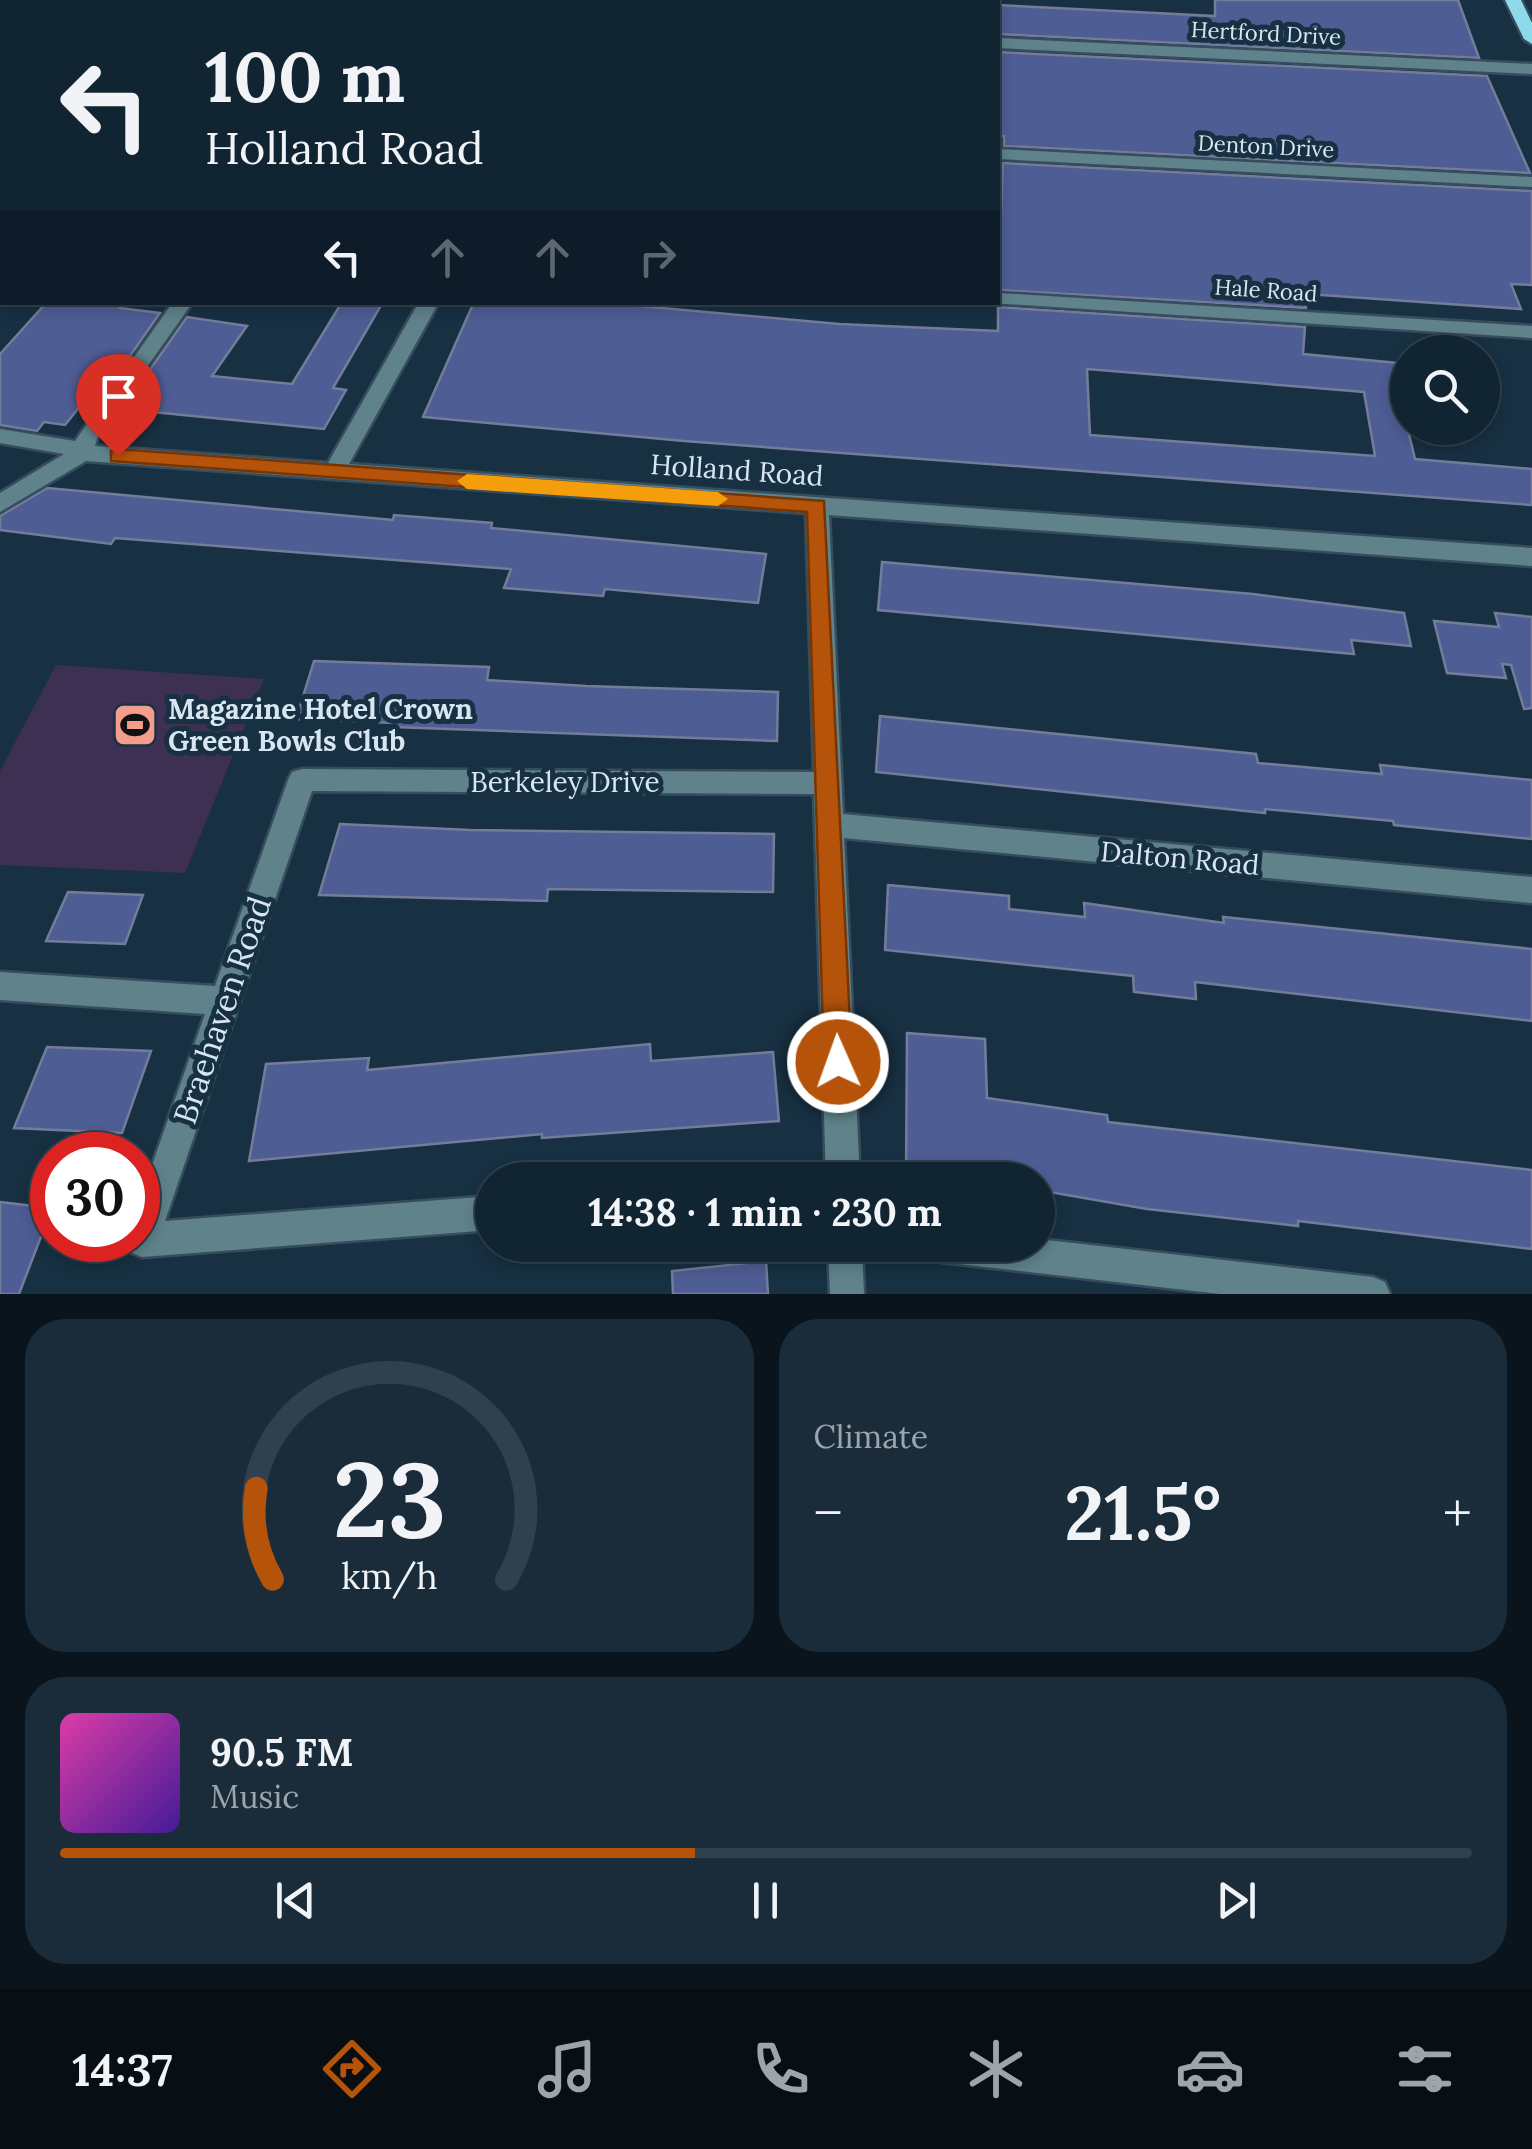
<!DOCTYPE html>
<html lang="en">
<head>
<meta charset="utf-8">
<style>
  body { margin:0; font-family:Lora,serif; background:#1a2c3a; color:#f1f3f6; height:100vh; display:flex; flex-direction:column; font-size:38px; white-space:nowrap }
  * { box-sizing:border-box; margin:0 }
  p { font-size:32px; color:#9ca4ac }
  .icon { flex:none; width:55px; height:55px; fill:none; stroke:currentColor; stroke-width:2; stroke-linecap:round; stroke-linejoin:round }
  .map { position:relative; height:1294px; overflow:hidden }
  .details { display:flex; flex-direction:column; gap:25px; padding:25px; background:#09141c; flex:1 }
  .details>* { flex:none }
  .banner { position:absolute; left:0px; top:0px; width:1000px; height:305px; box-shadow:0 5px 15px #0003,0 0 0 2px #30414d; background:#112432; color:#f1f3f6; overflow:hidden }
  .controls { position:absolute; left:1390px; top:335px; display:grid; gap:20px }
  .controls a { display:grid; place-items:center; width:110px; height:110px; border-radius:50%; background:#112432; box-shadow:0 5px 15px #0003,0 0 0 2px #30414d; font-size:50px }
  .speed { position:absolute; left:30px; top:1132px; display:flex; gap:20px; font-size:50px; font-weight:700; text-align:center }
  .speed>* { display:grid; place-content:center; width:130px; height:130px; border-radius:50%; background:#112432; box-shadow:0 5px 15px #0003,0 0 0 2px #30414d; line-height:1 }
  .speed .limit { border:15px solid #d22; background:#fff; color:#111 }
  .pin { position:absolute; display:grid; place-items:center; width:85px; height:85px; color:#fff; margin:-102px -42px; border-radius:50% 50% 50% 0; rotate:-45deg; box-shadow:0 0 10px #0007 }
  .pin .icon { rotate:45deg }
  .me { position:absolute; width:110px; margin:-55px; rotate:358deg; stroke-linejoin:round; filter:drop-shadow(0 0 8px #0008) }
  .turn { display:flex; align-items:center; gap:35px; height:210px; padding:0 40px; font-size:45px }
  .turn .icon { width:130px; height:130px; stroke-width:2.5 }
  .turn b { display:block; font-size:70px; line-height:85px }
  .lanes { display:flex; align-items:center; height:95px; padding:0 40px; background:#0003; justify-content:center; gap:50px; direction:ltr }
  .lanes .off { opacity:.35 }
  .big { font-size:75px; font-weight:700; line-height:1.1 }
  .details .tile { flex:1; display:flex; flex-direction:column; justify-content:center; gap:15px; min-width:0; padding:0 35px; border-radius:40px; background:#1a2c3a }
  .details .dial { align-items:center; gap:0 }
  .dial svg { height:260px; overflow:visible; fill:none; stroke:#30414d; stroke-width:7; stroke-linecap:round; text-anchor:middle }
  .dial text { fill:#f1f3f6; stroke:none }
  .song { display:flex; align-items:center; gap:30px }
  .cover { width:120px; height:120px; border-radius:15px; background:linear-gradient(135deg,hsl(320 70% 55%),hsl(260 70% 35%)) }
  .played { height:10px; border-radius:5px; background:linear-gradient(90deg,#b45309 45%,#30414d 45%) }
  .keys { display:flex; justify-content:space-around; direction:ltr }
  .heat { display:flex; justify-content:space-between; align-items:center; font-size:55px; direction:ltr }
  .details .tiles { flex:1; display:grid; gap:25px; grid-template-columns:1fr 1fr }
  .tile:last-child { grid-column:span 2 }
  .trip { position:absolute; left:475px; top:1162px; width:580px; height:100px; border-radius:50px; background:#112432; box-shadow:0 5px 15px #0003,0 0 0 2px #30414d; font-weight:700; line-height:100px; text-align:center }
  .tabs { display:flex; height:160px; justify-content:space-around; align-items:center; background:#070e14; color:#9ca4ac }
  .tabs .icon { width:70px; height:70px }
  .tabs .selected { color:#b45309 }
  .tabs b { font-size:45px; color:#f1f3f6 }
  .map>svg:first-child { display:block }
  .green { fill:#3e3052 }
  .water { fill:#001815 }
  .building { fill:#4f5d95; stroke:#737c99; stroke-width:2.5; fill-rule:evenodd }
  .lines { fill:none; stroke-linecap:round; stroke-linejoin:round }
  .minor-casing { stroke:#364d5e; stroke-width:5 }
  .major-casing { stroke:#364d5e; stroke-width:5 }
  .minor { fill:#60838b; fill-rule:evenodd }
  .major { fill:#8edaea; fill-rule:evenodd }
  .route { fill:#b45309; stroke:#753606; stroke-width:2.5 }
  .slow { fill:#f59e0b }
  .labels { text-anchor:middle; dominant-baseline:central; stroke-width:10; stroke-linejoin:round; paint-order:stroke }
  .far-street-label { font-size:22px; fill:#d7e6f2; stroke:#173042 }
  .street-label { font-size:28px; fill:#d7e6f2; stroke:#173042 }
  .poi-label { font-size:28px; font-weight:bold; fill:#d7e6f2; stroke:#173042; text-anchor:start }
  .near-street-label { font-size:32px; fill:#d7e6f2; stroke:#173042 }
</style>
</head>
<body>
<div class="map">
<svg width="1532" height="1294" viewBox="0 0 1532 1294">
  <rect width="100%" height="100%" fill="#173042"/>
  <path class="green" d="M56 665 264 679 185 873 0 865V771Z"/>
  <path class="water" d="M0 0H205L2 2 0 162Z"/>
  <g class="building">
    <path d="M1215 0H1458L1479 58 998 34V5L1215 16Z"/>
    <path d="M998 52 1487 76 1530 173 1004 146V136H998Z"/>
    <path d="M1003 163 1532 191V285L1511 284 1521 309 1307 294 1306 308 998 290Z"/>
    <path d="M47 302H124L120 308 160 313 95 406 81 405 65 425 44 422 37 431 0 425V354Z"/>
    <path d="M342 302H383L333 388 346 390 324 429 122 409 187 317 247 326 212 376 292 384Z"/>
    <path d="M474 302H596L839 324 998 331V307L1305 327 1303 354 1408 364V430L1415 459 1532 469V505L684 441 423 417ZM1087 369 1364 392 1375 456 1090 435Z"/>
    <path d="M47 488 393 520 394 515 492 523 491 528 766 554 758 603 605 589 603 596 504 588 511 569 115 538 111 544 0 530V516Z"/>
    <path d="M882 562 1253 594 1404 613 1411 646 1351 640 1354 654 878 610Z"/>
    <path d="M1495 613 1532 617V708L1524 709 1511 665 1502 664 1506 678 1447 673 1434 621 1499 627Z"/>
    <path d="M314 661 489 667 487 680 586 686 778 692 777 741 394 727 395 723 296 719Z"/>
    <path d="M880 716 1256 754 1258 763 1382 774 1380 765 1532 780V839L1394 825 1393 821 1265 809V813L876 772Z"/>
    <path d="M340 824 471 830 774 834 773 892 548 889 547 901 319 895Z"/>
    <path d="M888 885 1009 896V909L1085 917 1084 903 1224 923 1223 917 1532 949V1021L1195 982 1196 999 1134 992 1133 976 885 950Z"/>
    <path d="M68 892 143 895 125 944 46 941Z"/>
    <path d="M907 1033 985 1039 987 1098 1107 1115 1108 1122 1532 1170V1249L1298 1221V1226L1147 1209 1038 1190V1180H906Z"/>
    <path d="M650 1044 651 1061 773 1052 779 1121 542 1138V1134L249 1161 266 1064 369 1058 367 1070Z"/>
    <path d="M47 1047 151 1051 122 1133 14 1128Z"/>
    <path d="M0 1202 52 1208 19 1294H0Z"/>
    <path d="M766 1261 768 1294H673L672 1271Z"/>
  </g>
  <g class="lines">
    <defs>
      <g id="minor">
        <path d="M260 0 261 2 239 1 240 0Z"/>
        <path d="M998 38 1532 64V74L998 48Z"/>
        <path d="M998 149 1532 177V187L998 159Z"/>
        <path d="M998 293 1532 326V338L991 303 998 302Z"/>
        <path d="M173 302H193L98 436 95 446 328 463 419 302H439L349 464 1532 548V566L829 515 843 814 1532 877V903L844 838 860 1180H826L814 794 312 791 165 1221 492 1196V1230L142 1257 130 1252 125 1240H138V1205L205 1014 0 1000V972L215 986 288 780 292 772 302 769 814 772 806 513 86 461 0 512V493L64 454 0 443V429L75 441Z"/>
        <path d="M1038 1239 1373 1277 1385 1282 1390 1294H1220L941 1262 929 1257 924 1245H1038Z"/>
        <path d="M828 1245H862L864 1294H830Z"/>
      </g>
      <path id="major" d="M1505 0H1521L1532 23V44L1524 39Z"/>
    </defs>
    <use href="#minor" class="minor-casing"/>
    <use href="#major" class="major-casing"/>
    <use href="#minor" class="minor"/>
    <use href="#major" class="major"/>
  </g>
  <path class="route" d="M118 449 824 501 852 1062 848 1072 838 1076 828 1072 824 1062 807 512 111 461V451Z"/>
  <path class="slow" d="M467 474 718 492 728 499 718 506 467 489 457 481Z"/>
  <defs>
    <symbol id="stadium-square" viewBox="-11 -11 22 22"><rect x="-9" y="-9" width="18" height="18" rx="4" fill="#f49d8d" stroke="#173042"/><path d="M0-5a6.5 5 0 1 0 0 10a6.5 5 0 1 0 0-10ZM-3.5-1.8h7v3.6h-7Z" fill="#111"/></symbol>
  </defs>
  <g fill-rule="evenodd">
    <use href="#stadium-square" x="110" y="700" width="50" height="50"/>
  </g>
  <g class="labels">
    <g class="far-street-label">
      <text transform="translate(1266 33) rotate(3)">Hertford Drive</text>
      <text transform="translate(1266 146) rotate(3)">Denton Drive</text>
      <text transform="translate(1266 290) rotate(4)">Hale Road</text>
    </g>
    <g class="street-label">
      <text transform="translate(737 470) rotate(4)">Holland Road</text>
      <text x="565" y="782">Berkeley Drive</text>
      <text transform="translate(1180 858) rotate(5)">Dalton Road</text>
    </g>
    <g class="poi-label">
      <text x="168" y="709">Magazine Hotel Crown<tspan x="168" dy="32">Green Bowls Club</tspan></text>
    </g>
    <g class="near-street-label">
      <text transform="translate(222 1010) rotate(-71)">Braehaven Road</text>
    </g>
  </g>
</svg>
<div class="controls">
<a><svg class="icon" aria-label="search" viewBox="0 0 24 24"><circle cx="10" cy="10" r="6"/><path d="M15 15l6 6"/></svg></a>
</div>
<div class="speed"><div class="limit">30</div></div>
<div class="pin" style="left:118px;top:456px;background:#d93025"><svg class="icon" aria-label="arrive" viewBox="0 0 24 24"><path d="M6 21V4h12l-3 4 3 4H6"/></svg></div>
<svg class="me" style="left:838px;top:1062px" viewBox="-20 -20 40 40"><circle r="17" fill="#b45309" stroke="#fff" stroke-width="3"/><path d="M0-11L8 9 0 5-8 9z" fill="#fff"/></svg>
<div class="trip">14:38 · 1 min · 230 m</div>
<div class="banner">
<div class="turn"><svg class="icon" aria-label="left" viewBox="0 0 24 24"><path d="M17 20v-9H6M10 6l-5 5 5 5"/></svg><div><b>100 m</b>Holland Road</div></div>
<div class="lanes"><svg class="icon" aria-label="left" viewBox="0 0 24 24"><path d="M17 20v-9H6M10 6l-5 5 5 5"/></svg><svg class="icon off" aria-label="ahead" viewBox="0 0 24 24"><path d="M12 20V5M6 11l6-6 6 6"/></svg><svg class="icon off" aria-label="ahead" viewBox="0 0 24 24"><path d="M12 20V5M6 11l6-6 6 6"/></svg><svg class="icon off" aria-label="right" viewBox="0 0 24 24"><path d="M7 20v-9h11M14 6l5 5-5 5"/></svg></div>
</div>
</div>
<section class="details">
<div class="tiles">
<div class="tile dial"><svg viewBox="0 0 100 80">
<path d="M14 69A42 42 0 1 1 86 69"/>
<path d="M14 69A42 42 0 0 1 9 41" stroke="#b45309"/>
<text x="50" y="56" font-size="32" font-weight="700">23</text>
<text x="50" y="72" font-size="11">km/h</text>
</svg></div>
<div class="tile"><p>Climate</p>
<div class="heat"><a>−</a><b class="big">21.5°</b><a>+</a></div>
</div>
<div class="tile">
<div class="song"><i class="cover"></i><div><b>90.5 FM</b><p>Music</p></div></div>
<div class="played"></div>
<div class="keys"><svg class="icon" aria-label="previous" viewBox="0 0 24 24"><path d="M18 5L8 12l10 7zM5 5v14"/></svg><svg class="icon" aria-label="pause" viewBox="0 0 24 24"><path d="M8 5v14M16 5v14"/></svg><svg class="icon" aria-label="next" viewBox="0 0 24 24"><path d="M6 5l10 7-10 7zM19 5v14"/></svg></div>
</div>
</div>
</section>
<nav class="tabs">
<b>14:37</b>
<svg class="icon selected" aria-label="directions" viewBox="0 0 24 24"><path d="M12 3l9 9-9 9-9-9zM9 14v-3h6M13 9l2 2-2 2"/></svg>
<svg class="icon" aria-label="music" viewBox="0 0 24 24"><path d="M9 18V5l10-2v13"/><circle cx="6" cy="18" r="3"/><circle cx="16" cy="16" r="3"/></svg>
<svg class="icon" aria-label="phone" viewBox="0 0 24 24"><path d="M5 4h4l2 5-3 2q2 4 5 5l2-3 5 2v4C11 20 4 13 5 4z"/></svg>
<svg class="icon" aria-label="climate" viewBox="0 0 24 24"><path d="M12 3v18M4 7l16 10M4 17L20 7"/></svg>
<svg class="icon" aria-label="car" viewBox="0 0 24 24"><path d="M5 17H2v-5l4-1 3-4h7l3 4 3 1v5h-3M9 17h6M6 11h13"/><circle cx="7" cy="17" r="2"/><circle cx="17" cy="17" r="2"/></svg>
<svg class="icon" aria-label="filters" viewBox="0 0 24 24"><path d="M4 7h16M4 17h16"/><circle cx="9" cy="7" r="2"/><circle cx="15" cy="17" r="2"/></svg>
</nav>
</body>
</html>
